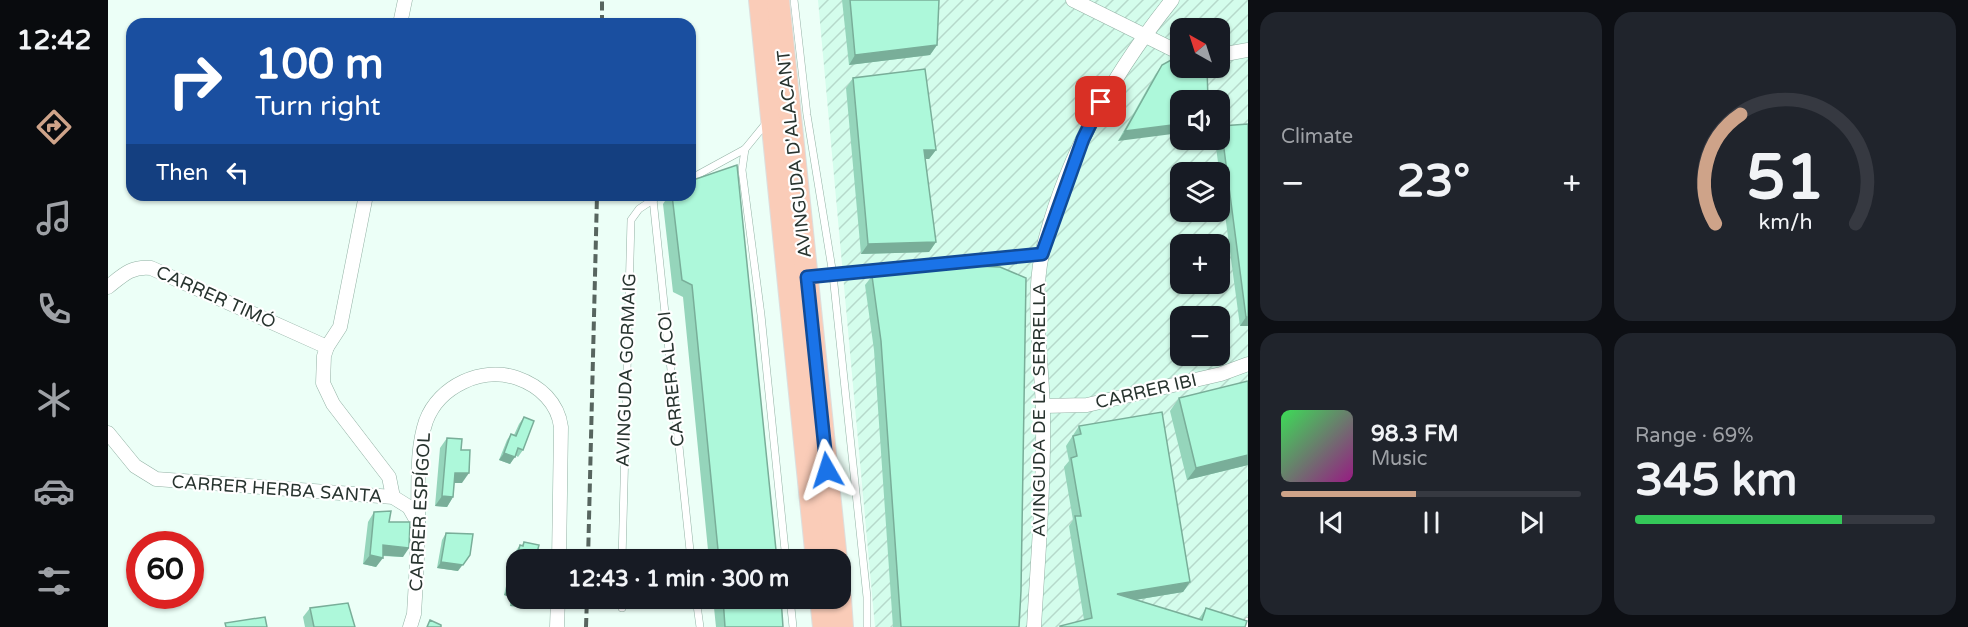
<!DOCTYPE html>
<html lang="en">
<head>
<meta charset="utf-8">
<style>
  body { margin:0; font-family:"Varela Round",sans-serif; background:#20242c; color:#f1f3f6; height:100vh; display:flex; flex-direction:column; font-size:22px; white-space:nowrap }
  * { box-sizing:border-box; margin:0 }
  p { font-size:20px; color:#9ea1a6 }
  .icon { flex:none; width:33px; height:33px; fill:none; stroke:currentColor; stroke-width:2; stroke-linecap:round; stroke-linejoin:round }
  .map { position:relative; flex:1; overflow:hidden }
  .drawer { display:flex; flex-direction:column; gap:12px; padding:12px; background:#0d0f14; width:720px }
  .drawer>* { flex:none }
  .top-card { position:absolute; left:18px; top:18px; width:570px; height:183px; border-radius:18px; box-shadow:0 2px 4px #0004; background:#1a4fa0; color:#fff; overflow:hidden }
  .needle { width:39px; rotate:321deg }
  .buttons { position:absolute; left:1062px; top:18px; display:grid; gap:12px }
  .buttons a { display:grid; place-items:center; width:60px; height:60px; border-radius:12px; background:#171b24; box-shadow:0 2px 4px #0004; font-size:30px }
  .speed { position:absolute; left:18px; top:531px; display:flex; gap:12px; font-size:30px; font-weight:700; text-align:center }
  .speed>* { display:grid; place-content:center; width:78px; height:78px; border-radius:50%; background:#171b24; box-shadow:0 2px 4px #0004; line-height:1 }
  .speed .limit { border:9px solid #d22; background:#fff; color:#111 }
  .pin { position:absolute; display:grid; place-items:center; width:51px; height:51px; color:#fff; margin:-26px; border-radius:12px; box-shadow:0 3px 9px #0006 }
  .me { position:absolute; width:66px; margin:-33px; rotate:354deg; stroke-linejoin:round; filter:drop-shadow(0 0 4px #0008) }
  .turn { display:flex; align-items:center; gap:21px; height:126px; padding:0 30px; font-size:27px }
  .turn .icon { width:78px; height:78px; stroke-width:2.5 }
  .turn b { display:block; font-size:42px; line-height:51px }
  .then { display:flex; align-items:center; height:57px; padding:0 30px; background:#0003; gap:12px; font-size:22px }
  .big { font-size:45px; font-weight:700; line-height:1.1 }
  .drawer .widget { flex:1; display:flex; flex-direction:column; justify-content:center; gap:9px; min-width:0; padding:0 21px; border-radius:18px; background:#20242c }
  .drawer .dial { align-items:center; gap:0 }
  .dial svg { height:156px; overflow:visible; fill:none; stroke:#363941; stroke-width:7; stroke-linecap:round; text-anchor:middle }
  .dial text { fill:#f1f3f6; stroke:none }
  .song { display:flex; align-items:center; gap:18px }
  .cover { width:72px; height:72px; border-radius:9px; background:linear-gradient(135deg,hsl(130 70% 55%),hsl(310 70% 35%)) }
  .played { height:6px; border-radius:3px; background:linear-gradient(90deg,#cea389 45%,#363941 45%) }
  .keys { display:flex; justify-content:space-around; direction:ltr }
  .heat { display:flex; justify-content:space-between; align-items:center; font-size:33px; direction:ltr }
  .charge { height:9px; border-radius:4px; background:linear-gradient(90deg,#34c759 69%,#363941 0) }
  .drawer .tiles { flex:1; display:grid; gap:12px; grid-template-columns:repeat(2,1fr) }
  .trip { position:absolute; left:398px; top:549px; width:345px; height:60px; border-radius:18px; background:#171b24; box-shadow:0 2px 4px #0004; font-weight:700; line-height:60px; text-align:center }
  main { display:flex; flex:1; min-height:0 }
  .dock { display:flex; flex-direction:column; width:108px; justify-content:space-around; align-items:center; background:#090b0e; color:#9ea1a6 }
  .dock .icon { width:42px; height:42px }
  .dock .current { color:#cea389 }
  .dock b { font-size:27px; color:#f1f3f6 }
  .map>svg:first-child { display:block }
  .industrial { fill:url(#industrial-furrows); fill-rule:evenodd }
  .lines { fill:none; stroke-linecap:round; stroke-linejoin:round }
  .lane-casing { stroke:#93b2a5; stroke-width:8 }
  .street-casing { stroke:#93b2a5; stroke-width:15 }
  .primary-casing { stroke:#dddfde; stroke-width:24 }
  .lane { stroke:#fff; stroke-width:7 }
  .street { stroke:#fff; stroke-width:14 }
  .primary { stroke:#faccb8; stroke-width:22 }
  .rail { stroke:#57655f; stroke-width:4; stroke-dasharray:9 4.5; stroke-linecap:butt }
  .wall { fill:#95d5bb }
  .shaded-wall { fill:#79ae99 }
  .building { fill:#adf8da; stroke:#79ae99; stroke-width:1.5 }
  .route-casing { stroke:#114b97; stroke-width:15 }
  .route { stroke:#1a73e8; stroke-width:10 }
  .labels { text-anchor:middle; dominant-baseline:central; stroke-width:4.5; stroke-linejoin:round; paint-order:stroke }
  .street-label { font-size:18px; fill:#28342f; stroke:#fff }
</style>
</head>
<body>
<main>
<nav class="dock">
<b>12:42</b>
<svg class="icon current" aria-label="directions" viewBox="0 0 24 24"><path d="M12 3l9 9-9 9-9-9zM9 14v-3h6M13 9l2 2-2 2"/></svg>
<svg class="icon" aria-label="music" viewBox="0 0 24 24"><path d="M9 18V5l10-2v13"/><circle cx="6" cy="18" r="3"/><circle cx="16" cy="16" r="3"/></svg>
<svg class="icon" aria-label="phone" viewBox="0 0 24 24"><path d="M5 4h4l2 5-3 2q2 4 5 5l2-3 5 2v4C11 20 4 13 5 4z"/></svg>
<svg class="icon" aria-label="climate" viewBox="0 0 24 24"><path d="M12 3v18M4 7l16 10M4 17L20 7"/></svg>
<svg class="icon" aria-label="car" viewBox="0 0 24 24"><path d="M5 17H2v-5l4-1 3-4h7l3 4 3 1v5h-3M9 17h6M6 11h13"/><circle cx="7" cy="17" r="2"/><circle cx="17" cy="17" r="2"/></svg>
<svg class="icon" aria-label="filters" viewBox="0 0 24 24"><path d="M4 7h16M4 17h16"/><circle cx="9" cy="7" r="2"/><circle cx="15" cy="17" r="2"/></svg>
</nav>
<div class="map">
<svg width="1140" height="627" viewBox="0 0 1140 627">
  <defs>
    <pattern id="industrial-furrows" width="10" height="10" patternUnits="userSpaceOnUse" patternTransform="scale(1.5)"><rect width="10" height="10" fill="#d4fdec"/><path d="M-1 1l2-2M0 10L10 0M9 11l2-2" fill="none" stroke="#b6d9cb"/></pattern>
  </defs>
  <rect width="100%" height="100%" fill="#ecfff7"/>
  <path class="industrial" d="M710 0H1140V627H767ZM1072 28H1112V68H1072ZM1072 100H1112V140H1072ZM1072 172H1112V212H1072ZM1072 244H1112V284H1072ZM1072 316H1112V356H1072Z"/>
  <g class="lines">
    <defs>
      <g id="lane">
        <path d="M686 0 699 115 725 275 759 597V627"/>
        <path d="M659 122 637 149 634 170 653 315 678 560"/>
        <path d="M582 179 637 149"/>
        <path d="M545 199 583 560"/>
        <path d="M704 277 934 254"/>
        <path d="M514 560 523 220 531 209 552 195"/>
        <path d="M588 598 592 627"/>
        <path d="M682 598 685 627"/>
        <path d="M514 608V598"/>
        <path d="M1138 627 1140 621"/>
      </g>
      <g id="street">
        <path d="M965 0 1072 53"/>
        <path d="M292 24 297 0"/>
        <path d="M1112 55 1140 50"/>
        <path d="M258 195 232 327 219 347 216 356 215 383 225 404 281 477 285 497"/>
        <path d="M0 287C15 275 23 266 43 268L219 347"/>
        <path d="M935 406 979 405 1113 374 1140 364"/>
        <path d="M0 433 27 466 48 479 285 497 301 507 310 523"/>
        <path d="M302 627 306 614C308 582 310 549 310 517 311 487 308 450 318 421 331 386 374 366 409 378 432 386 450 403 453 427L451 560"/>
        <path d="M449 627 450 598"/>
        <path d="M926 627C930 557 936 487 935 417 935 366 923 304 934 254 955 160 1005 74 1064 0"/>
      </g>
      <g id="primary">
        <path d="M652 0 709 560"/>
        <path d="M670 0 728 560"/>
        <path d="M713 598 716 627"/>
        <path d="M732 598 734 627"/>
      </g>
    </defs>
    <use href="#lane" class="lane-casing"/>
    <use href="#street" class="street-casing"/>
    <use href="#primary" class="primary-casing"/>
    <use href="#lane" class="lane"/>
    <use href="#street" class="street"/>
    <use href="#primary" class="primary"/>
    <g class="rail">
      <path d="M494 24V0"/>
      <path d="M480 560 489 195"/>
      <path d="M478 627 479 598"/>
    </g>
  </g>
  <g class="wall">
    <path d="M734 0H831L829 45 822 55 741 65Z"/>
    <path d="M1072 61 1010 141 1047 75 1054 65Z"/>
    <path d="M745 78 828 150 821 159H817L828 242 821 252 753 254 738 88Z"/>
    <path d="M1113 126 1140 326H1132L1107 140H1112V129Z"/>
    <path d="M629 165 669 560H601L575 297 565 292 555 204 561 195H582V181Z"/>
    <path d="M764 276 911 627H785L766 350 757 285Z"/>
    <path d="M1140 381V465L1079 480 1062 411 1071 398Z"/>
    <path d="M416 417 415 450 410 457 407 455 402 464 391 460 399 440 403 434 406 435 411 424Z"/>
    <path d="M971 426 1082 582 1075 592 1027 600 1091 619 1098 608 1137 627H952L976 620 961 526 965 520 956 467 961 461 958 446Z"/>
    <path d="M339 438 353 450 354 483H346L345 497 339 507 327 506 332 448Z"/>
    <path d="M266 512 281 522 295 557 275 556 268 567 255 564 260 522Z"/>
    <path d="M338 533 350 571 329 568 334 540Z"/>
    <path d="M416 542 408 560V598L414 607 402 606V597L396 595 405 555 412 545H414Z"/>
    <path d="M605 598H673L675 627H608Z"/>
    <path d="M202 608 247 627H197L195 617Z"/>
  </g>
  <g class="shaded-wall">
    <path d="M829 45 822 55 741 65 747 55Z"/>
    <path d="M1072 124V133L1010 141 1017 131Z"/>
    <path d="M816 150H828L821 159H809Z"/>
    <path d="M828 242 821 252 753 254 760 244Z"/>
    <path d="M1138 317H1140V326H1132Z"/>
    <path d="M396 453 407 457 402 464 391 460Z"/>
    <path d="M1140 455V465L1079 480 1088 468Z"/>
    <path d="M347 473H361L354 483H340Z"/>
    <path d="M334 496 345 497 339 507 327 506Z"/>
    <path d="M275 545 301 548 295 557 268 555Z"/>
    <path d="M262 555 275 558 268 567 255 564Z"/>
    <path d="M362 555 350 571 329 568 333 562Z"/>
    <path d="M1082 582 1075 592 1002 604 1009 594Z"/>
    <path d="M402 585 408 587V588L402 597 396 595Z"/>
    <path d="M408 597V598H419L414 607 402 606Z"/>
  </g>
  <g class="building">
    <path d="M742 0H831L829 45 747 55Z"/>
    <path d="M1063 60 1072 61V68H1099L1100 100H1072V124L1017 131 1054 65Z"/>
    <path d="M817 69 828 150H816L828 242 760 244 745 78Z"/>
    <path d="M1140 124V317H1138L1113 126Z"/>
    <path d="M629 165 669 560H611L584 285 574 280 564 195H582V188H584L582 181Z"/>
    <path d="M867 266 892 267 918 278 913 591 911 627H793L773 341 764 276Z"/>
    <path d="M1140 381V455L1088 468 1071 398Z"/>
    <path d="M1054 412 1082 582 1009 594 1094 620 1098 608 1139 621 1137 627H952V626L984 618 967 516H973L963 458 969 456 965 436 973 434 971 426Z"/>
    <path d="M416 417 426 421 415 450 410 448 407 457 396 453 403 434 408 436Z"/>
    <path d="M339 438 354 439 353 450H362L361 473H347L345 497 334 496Z"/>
    <path d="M283 511 281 522H302L301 548 275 545V558L262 555 266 512Z"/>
    <path d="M338 533 365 534 362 555 355 565 333 562Z"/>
    <path d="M416 542 431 545 427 560H408L412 545 415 546Z"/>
    <path d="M408 561V587L402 585Z"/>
    <path d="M615 598H673L675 627H617Z"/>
    <path d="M240 603 247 627H206L202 608Z"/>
    <path d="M157 617 159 627H118L117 623Z"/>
    <path d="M322 620 333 625V627H319Z"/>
  </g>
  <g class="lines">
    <defs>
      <path id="route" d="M719 470 699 277 934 254 975 139 993 102"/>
    </defs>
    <use href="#route" class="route-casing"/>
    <use href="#route" class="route"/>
  </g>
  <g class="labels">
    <g class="street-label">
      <text transform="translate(686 154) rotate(-96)">AVINGUDA D'ALACANT</text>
      <text transform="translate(108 297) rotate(24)">CARRER TIMÓ</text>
      <text transform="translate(518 370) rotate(-88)">AVINGUDA GORMAIG</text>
      <text transform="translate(563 379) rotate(-96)">CARRER ALCOI</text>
      <text transform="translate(1038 391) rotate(-13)">CARRER IBI</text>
      <text transform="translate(931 410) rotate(-90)">AVINGUDA DE LA SERRELLA</text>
      <text transform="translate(169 489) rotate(4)">CARRER HERBA SANTA</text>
      <text transform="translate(312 512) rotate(-87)">CARRER ESPÍGOL</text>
    </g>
  </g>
</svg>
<div class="buttons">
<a><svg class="needle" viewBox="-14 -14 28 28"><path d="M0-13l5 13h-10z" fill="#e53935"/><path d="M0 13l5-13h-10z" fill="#9ea1a6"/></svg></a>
<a><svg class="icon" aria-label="sound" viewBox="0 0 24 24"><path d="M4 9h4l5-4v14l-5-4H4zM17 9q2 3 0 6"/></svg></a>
<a><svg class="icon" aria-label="layers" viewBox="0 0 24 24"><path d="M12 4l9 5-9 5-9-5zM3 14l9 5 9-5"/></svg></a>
<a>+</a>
<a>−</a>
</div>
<div class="speed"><div class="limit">60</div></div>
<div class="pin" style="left:993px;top:102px;background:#d93025"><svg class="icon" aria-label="arrive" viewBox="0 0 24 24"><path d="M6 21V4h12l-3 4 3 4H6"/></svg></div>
<svg class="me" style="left:719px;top:470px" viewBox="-20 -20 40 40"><path d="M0-17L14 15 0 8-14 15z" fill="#1a73e8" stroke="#fff" stroke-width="4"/></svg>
<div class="trip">12:43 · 1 min · 300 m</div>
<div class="top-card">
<div class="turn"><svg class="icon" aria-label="right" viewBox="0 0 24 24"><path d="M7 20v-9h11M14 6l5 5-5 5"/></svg><div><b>100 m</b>Turn right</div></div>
<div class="then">Then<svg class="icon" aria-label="left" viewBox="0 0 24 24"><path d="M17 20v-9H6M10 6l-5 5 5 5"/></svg></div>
</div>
</div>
<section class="drawer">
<div class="tiles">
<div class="widget"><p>Climate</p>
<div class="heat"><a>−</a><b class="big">23°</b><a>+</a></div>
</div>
<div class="widget dial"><svg viewBox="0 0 100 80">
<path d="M14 69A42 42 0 1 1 86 69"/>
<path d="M14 69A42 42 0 0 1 27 13" stroke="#cea389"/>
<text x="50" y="56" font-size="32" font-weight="700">51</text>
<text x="50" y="72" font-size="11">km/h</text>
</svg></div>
<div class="widget">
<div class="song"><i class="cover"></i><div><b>98.3 FM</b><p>Music</p></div></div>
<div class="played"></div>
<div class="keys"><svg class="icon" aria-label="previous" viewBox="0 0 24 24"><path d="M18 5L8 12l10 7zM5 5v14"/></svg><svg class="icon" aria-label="pause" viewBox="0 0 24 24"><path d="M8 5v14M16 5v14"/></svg><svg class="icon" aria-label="next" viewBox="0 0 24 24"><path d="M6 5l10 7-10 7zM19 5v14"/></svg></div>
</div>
<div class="widget"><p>Range · 69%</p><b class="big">345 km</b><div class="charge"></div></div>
</div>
</section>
</main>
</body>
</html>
